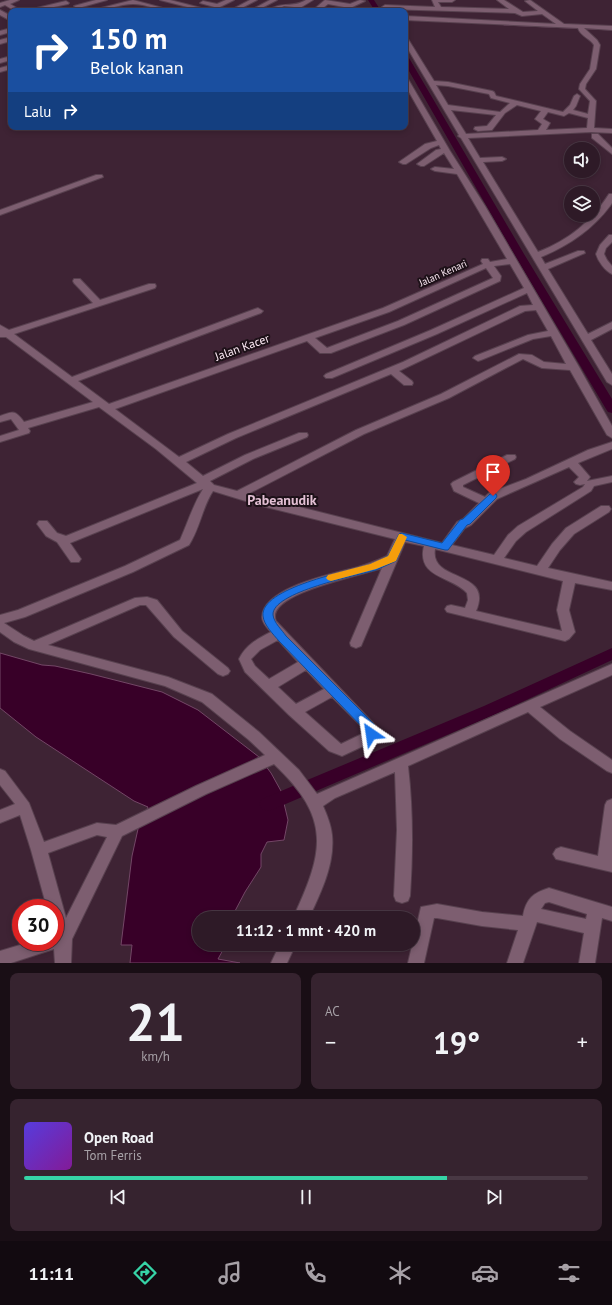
<!DOCTYPE html>
<html lang="id">
<head>
<meta charset="utf-8">
<style>
  body { margin:0; font-family:"PT Sans",sans-serif; background:#36232f; color:#f1f3f6; height:100vh; display:flex; flex-direction:column; font-size:15px; white-space:nowrap }
  * { box-sizing:border-box; margin:0 }
  p { font-size:13px; color:#a7a1a7 }
  .icon { flex:none; width:22px; height:22px; fill:none; stroke:currentColor; stroke-width:2; stroke-linecap:round; stroke-linejoin:round }
  .map { position:relative; height:963px; overflow:hidden }
  .side { display:flex; flex-direction:column; gap:10px; padding:10px; background:#190e15; flex:1 }
  .side>* { flex:none }
  .hud { position:absolute; left:8px; top:8px; width:400px; height:122px; border-radius:8px; box-shadow:0 2px 6px #0003,0 0 0 1px #493844; background:#1a4fa0; color:#fff; overflow:hidden }
  .tools { position:absolute; left:564px; top:142px; display:grid; gap:8px }
  .tools a { display:grid; place-items:center; width:36px; height:36px; border-radius:50%; background:#2e1a27; box-shadow:0 2px 6px #0003,0 0 0 1px #493844; font-size:20px }
  .speed { position:absolute; left:12px; top:899px; display:flex; gap:8px; font-size:20px; font-weight:700; text-align:center }
  .speed>* { display:grid; place-content:center; width:52px; height:52px; border-radius:50%; background:#2e1a27; box-shadow:0 2px 6px #0003,0 0 0 1px #493844; line-height:1 }
  .speed .limit { border:6px solid #d22; background:#fff; color:#111 }
  .pin { position:absolute; display:grid; place-items:center; width:34px; height:34px; color:#fff; margin:-41px -17px; border-radius:50% 50% 50% 0; rotate:-45deg; box-shadow:0 0 4px #0007 }
  .pin .icon { rotate:45deg }
  .me { position:absolute; width:44px; margin:-22px; rotate:328deg; stroke-linejoin:round; filter:drop-shadow(0 0 3px #0008) }
  .turn { display:flex; align-items:center; gap:14px; height:84px; padding:0 16px; font-size:18px }
  .turn .icon { width:52px; height:52px; stroke-width:2.5 }
  .turn b { display:block; font-size:28px; line-height:34px }
  .then { display:flex; align-items:center; height:38px; padding:0 16px; background:#0003; gap:8px; font-size:15px }
  .big { font-size:30px; font-weight:600; line-height:1.1 }
  .side .card { flex:1; display:flex; flex-direction:column; justify-content:center; gap:6px; min-width:0; padding:0 14px; border-radius:8px; background:#36232f }
  .side .dial { align-items:center; gap:0 }
  .dial b { font-size:52px; line-height:1 }
  .song { display:flex; align-items:center; gap:12px }
  .cover { width:48px; height:48px; border-radius:6px; background:linear-gradient(135deg,hsl(250 70% 55%),hsl(290 70% 35%)) }
  .played { height:4px; border-radius:2px; background:linear-gradient(90deg,#36d4a7 75%,#493844 75%) }
  .keys { display:flex; justify-content:space-around; direction:ltr }
  .heat { display:flex; justify-content:space-between; align-items:center; font-size:22px; direction:ltr }
  .side .tiles { flex:1; display:grid; gap:10px; grid-template-columns:1fr 1fr }
  .card:last-child { grid-column:span 2 }
  .trip { position:absolute; left:192px; top:911px; width:228px; height:40px; border-radius:20px; background:#2e1a27; box-shadow:0 2px 6px #0003,0 0 0 1px #493844; font-weight:600; line-height:40px; text-align:center }
  .tab-bar { display:flex; height:64px; justify-content:space-around; align-items:center; background:#120a10; color:#a7a1a7 }
  .tab-bar .icon { width:28px; height:28px }
  .tab-bar .active { color:#36d4a7 }
  .tab-bar b { font-size:18px; color:#f1f3f6 }
  .map>svg:first-child { display:block }
  .water { fill:#380028; stroke:#734666 }
  .lines { fill:none; stroke-linecap:round; stroke-linejoin:round }
  .stream { stroke:#734666; stroke-width:1 }
  .river { fill:#380028; fill-rule:evenodd }
  .minor-casing { stroke:#58414f; stroke-width:2 }
  .minor { fill:#7d5e70; fill-rule:evenodd }
  .route { fill:#1a73e8; stroke:#114b97 }
  .slow { fill:#f59e0b }
  .labels { text-anchor:middle; dominant-baseline:central; stroke-width:4; stroke-linejoin:round; paint-order:stroke }
  .far-street-label { font-size:10px; fill:#fdeaf5; stroke:#1d1118 }
  .street-label { font-size:12px; fill:#fdeaf5; stroke:#1d1118 }
  .quarter-label { font-size:14px; font-weight:bold; fill:#e3c0d4; stroke:#1d1118 }
</style>
</head>
<body>
<div class="map">
<svg width="612" height="963" viewBox="0 0 612 963">
  <rect width="100%" height="100%" fill="#3e2334"/>
  <path class="water" d="M0 653 42 665 55 666 91 674 162 692 198 710 259 757 271 773 281 791 288 820 284 840 267 842 261 854V867L245 892 235 911 256 916 255 918H199V944H246L244 950 224 948 218 959 240 963H130L132 945H121L132 856 138 829 148 807 134 801 36 737 0 708Z"/>
  <g class="lines">
    <g class="stream">
      <path d="M405 20 430 21"/>
      <path d="M504 25 612 30"/>
    </g>
    <g class="river">
      <path d="M368 0H374L381 11H375Z"/>
      <path d="M405 56 409 58 524 254 612 399V413L608 412 606 409 514 254 405 64Z"/>
      <path d="M612 648V660L496 714 274 809 268 811 262 809 259 804 262 799 484 706Z"/>
    </g>
    <defs>
      <g id="minor">
        <path d="M10 0H19L10 4 22 11H15L5 5 0 7V3Z"/>
        <path d="M96 0H107L82 7 89 11H82L74 6Z"/>
        <path d="M133 0 174 11C159 11 146 4 133 4 120 4 105 11 89 11Z"/>
        <path d="M160 0H170L213 11H203Z"/>
        <path d="M226 0H234L218 8 200 3 203 1 217 4Z"/>
        <path d="M250 0H257L236 11H229Z"/>
        <path d="M270 0H277L256 11H249Z"/>
        <path d="M306 0H313L295 11 290 10 294 7 284 6 274 11H267C284 0 291 9 306 0Z"/>
        <path d="M325 0 350 4 360 0 365 1 344 11 341 9 344 7 328 4 319 11H312Z"/>
        <path d="M432 0H455L452 2H438L441 7 509 9 497 0H504L523 12 538 11 525 1 530 0 564 24 612 26V30L584 28 597 40 600 45 596 69 586 84 585 89 596 101 594 128 612 129V133L591 132 468 138 480 158 502 157 506 159 502 161 483 162 538 252C569 240 591 222 609 194H612V203L610 206C592 230 568 246 541 257L545 264 578 251H584L585 253 548 269 588 334 612 322V329L591 340 612 374V385L607 382 461 138 458 136 459 135 405 44V37L408 39 434 81 448 82 492 91 494 92 496 96 563 112 570 105 574 96 577 94 580 96 576 106 573 110 588 114 590 101 579 89 580 84 590 69 594 45C590 38 580 36 578 28L405 20V16L556 24 542 14 522 16 515 13 385 9 382 7 385 5 435 7ZM436 85 448 86 489 94 491 98 510 103 500 112 448 105ZM517 105 541 111 535 119 542 124 538 130 466 134 451 110 496 115 487 126 475 127 474 129 478 131 492 130 505 113ZM548 112 564 116 569 113 588 118 587 128 546 130 550 123 543 119Z"/>
        <path d="M66 1 69 3 68 4 35 11H24Z"/>
        <path d="M127 9 133 10 134 11H124Z"/>
        <path d="M0 10 11 16V21L0 15Z"/>
        <path d="M11 28V32L0 35V31Z"/>
        <path d="M11 37V41L0 44V40Z"/>
        <path d="M11 56V60L0 63V59Z"/>
        <path d="M11 65V69L0 72V68Z"/>
        <path d="M405 77 408 79 450 151 485 206 579 367 612 426V438L607 435 570 370 542 368 523 359 449 398 364 434 248 494 442 543 457 522 463 519 479 503 454 491 451 484 453 482 507 455H515L516 457 515 459 463 485V487L485 497 489 493 526 479 588 450 612 442V449L578 463 590 477 587 481 612 476V482L594 486 591 491 526 532 516 541 504 558 537 566 552 544 566 528 601 506H609L611 509 609 512 574 534 560 550 548 568 612 582V590L575 583 569 610 575 632 569 639 565 641 447 612 445 609 447 606 451 605 465 608 468 600 467 593C452 576 416 578 424 546L405 542 361 646 356 648 351 646 350 643 382 568C365 575 264 593 276 621L377 727 378 732 374 741 342 756 329 751 289 715 245 672 239 659C246 645 257 639 271 632 267 628 262 622 262 617 263 587 336 573 358 567 369 564 378 560 387 556L395 539 262 506 213 491C202 508 200 528 189 545L133 572 25 617 4 623 24 636 34 641 135 598 147 597 157 600 182 631 228 668 230 671 228 674 223 676 218 674 174 637 146 605H140L48 645 168 677 212 694 259 732 299 770 317 794 612 664V675L540 707 570 731 612 760V773L607 771 560 739 528 712 408 766C413 809 413 852 410 896L408 901 402 903 396 901 394 896 397 830 395 772 335 798 323 806C327 815 331 825 332 835 335 864 321 892 309 918H293C324 851 332 819 274 764L206 794 122 836 72 939 71 963H55L54 949 11 963H0V951L30 942H55V908H47L31 850 20 815 0 823V810L15 804 0 785V769L5 771 29 803 44 842 97 823 116 825 196 786 265 755 249 740 202 702 165 686 29 649 14 642 0 632V615L18 610 125 566 180 540C188 522 193 505 203 489L70 543 81 559 79 562H71L57 542 46 536 37 524 39 521H47L57 533 66 536 197 483 156 449 99 407 28 428 30 431 29 433 0 442V436L19 430 11 419 0 422V416C14 411 15 410 24 422L93 402 6 337H0V325L9 330 93 303 74 283 73 281 74 279H80L100 300 149 284H155L156 286 155 288 14 334 72 377 255 309 258 308 263 311 261 313 78 381 109 404 383 308 483 264 481 261 482 259H488L490 262 507 259 457 174 435 171 431 169 435 167 454 169 444 153 424 166H421L417 164 436 150 441 149 439 145 431 148 406 164H403L399 162 425 144 437 141 405 85ZM510 264 524 288 431 330 326 374 324 376 326 378H332L437 334 527 293 533 305 520 306 403 362 228 434 179 457 115 409 307 341 320 353H331L404 325 500 281 501 276 494 266ZM486 268 493 278 398 321 327 348 315 338 389 312ZM536 310 548 331 528 335 475 356 473 358 478 361 481 360 533 339 551 336 566 364 544 362 532 355 519 354 441 394 356 430 237 491 214 485 210 481 253 459 307 437 308 435 307 433H299L245 455 203 476 186 462 236 438 391 374 404 385H412L413 383 412 381 399 371 525 311ZM569 467 579 477 574 482 576 484 580 485 585 484 583 487 518 526 508 535 494 555 452 545 465 528 471 525 497 499ZM435 549 563 581 557 610 562 631 476 611C494 569 429 583 435 549ZM278 640 298 662 269 679 255 666 251 659 260 650ZM306 670 324 689 296 704 278 687ZM332 697 364 729V733L341 744 305 712ZM97 835 107 837 66 918 48 853Z"/>
        <path d="M592 134H598L612 148V154L592 138Z"/>
        <path d="M96 175H102L103 177 0 215V210Z"/>
        <path d="M609 235H612V242L606 248 604 254 607 260 612 266V274C605 271 598 261 596 254L600 245Z"/>
        <path d="M612 799V872L556 859 553 854 556 849 561 847 598 856 605 805 607 801Z"/>
        <path d="M549 888 612 907V921L602 918 595 963H579L584 933 537 922 523 963H507L518 930 482 926 437 918H434L424 963H408L421 907 437 904 482 912 523 916C526 899 533 893 549 888ZM549 902 587 914 586 919 541 909 545 903Z"/>
        <path d="M280 944H296L287 963H271Z"/>
      </g>
    </defs>
    <use href="#minor" class="minor-casing"/>
    <use href="#minor" class="minor"/>
  </g>
  <path class="route" d="M493 493 496 494 497 496 496 498 470 524 467 525 448 550H445L405 540 396 561C389 564 383 567 376 570 359 575 271 592 273 615 274 623 282 630 286 636L374 724 377 734 375 738 371 739 367 738 364 729 279 641C273 634 264 625 263 616 260 588 349 571 368 565 375 563 382 559 388 556L399 534 402 533 442 543 460 520 463 519 490 494Z"/>
  <path class="slow" d="M399 534H402L407 537 396 561 376 569 331 581 328 580 326 578 328 575 370 564 388 556Z"/>
  <g class="labels">
    <g class="far-street-label">
      <text transform="translate(443 273) rotate(-24)">Jalan Kenari</text>
    </g>
    <g class="street-label">
      <text transform="translate(242 347) rotate(-20)">Jalan Kacer</text>
    </g>
    <g class="quarter-label">
      <text x="282" y="500">Pabeanudik</text>
    </g>
  </g>
</svg>
<div class="tools">
<a><svg class="icon" aria-label="sound" viewBox="0 0 24 24"><path d="M4 9h4l5-4v14l-5-4H4zM17 9q2 3 0 6"/></svg></a>
<a><svg class="icon" aria-label="layers" viewBox="0 0 24 24"><path d="M12 4l9 5-9 5-9-5zM3 14l9 5 9-5"/></svg></a>
</div>
<div class="speed"><div class="limit">30</div></div>
<div class="pin" style="left:493px;top:496px;background:#d93025"><svg class="icon" aria-label="arrive" viewBox="0 0 24 24"><path d="M6 21V4h12l-3 4 3 4H6"/></svg></div>
<svg class="me" style="left:371px;top:734px" viewBox="-20 -20 40 40"><path d="M0-17L14 15 0 8-14 15z" fill="#1a73e8" stroke="#fff" stroke-width="4"/></svg>
<div class="trip">11:12 · 1 mnt · 420 m</div>
<div class="hud">
<div class="turn"><svg class="icon" aria-label="right" viewBox="0 0 24 24"><path d="M7 20v-9h11M14 6l5 5-5 5"/></svg><div><b>150 m</b>Belok kanan</div></div>
<div class="then">Lalu<svg class="icon" aria-label="right" viewBox="0 0 24 24"><path d="M7 20v-9h11M14 6l5 5-5 5"/></svg></div>
</div>
</div>
<section class="side">
<div class="tiles">
<div class="card dial"><b>21</b><p>km/h</p></div>
<div class="card"><p>AC</p>
<div class="heat"><a>−</a><b class="big">19°</b><a>+</a></div>
</div>
<div class="card">
<div class="song"><i class="cover"></i><div><b>Open Road</b><p>Tom Ferris</p></div></div>
<div class="played"></div>
<div class="keys"><svg class="icon" aria-label="previous" viewBox="0 0 24 24"><path d="M18 5L8 12l10 7zM5 5v14"/></svg><svg class="icon" aria-label="pause" viewBox="0 0 24 24"><path d="M8 5v14M16 5v14"/></svg><svg class="icon" aria-label="next" viewBox="0 0 24 24"><path d="M6 5l10 7-10 7zM19 5v14"/></svg></div>
</div>
</div>
</section>
<nav class="tab-bar">
<b>11:11</b>
<svg class="icon active" aria-label="directions" viewBox="0 0 24 24"><path d="M12 3l9 9-9 9-9-9zM9 14v-3h6M13 9l2 2-2 2"/></svg>
<svg class="icon" aria-label="music" viewBox="0 0 24 24"><path d="M9 18V5l10-2v13"/><circle cx="6" cy="18" r="3"/><circle cx="16" cy="16" r="3"/></svg>
<svg class="icon" aria-label="phone" viewBox="0 0 24 24"><path d="M5 4h4l2 5-3 2q2 4 5 5l2-3 5 2v4C11 20 4 13 5 4z"/></svg>
<svg class="icon" aria-label="climate" viewBox="0 0 24 24"><path d="M12 3v18M4 7l16 10M4 17L20 7"/></svg>
<svg class="icon" aria-label="car" viewBox="0 0 24 24"><path d="M5 17H2v-5l4-1 3-4h7l3 4 3 1v5h-3M9 17h6M6 11h13"/><circle cx="7" cy="17" r="2"/><circle cx="17" cy="17" r="2"/></svg>
<svg class="icon" aria-label="filters" viewBox="0 0 24 24"><path d="M4 7h16M4 17h16"/><circle cx="9" cy="7" r="2"/><circle cx="15" cy="17" r="2"/></svg>
</nav>
</body>
</html>
